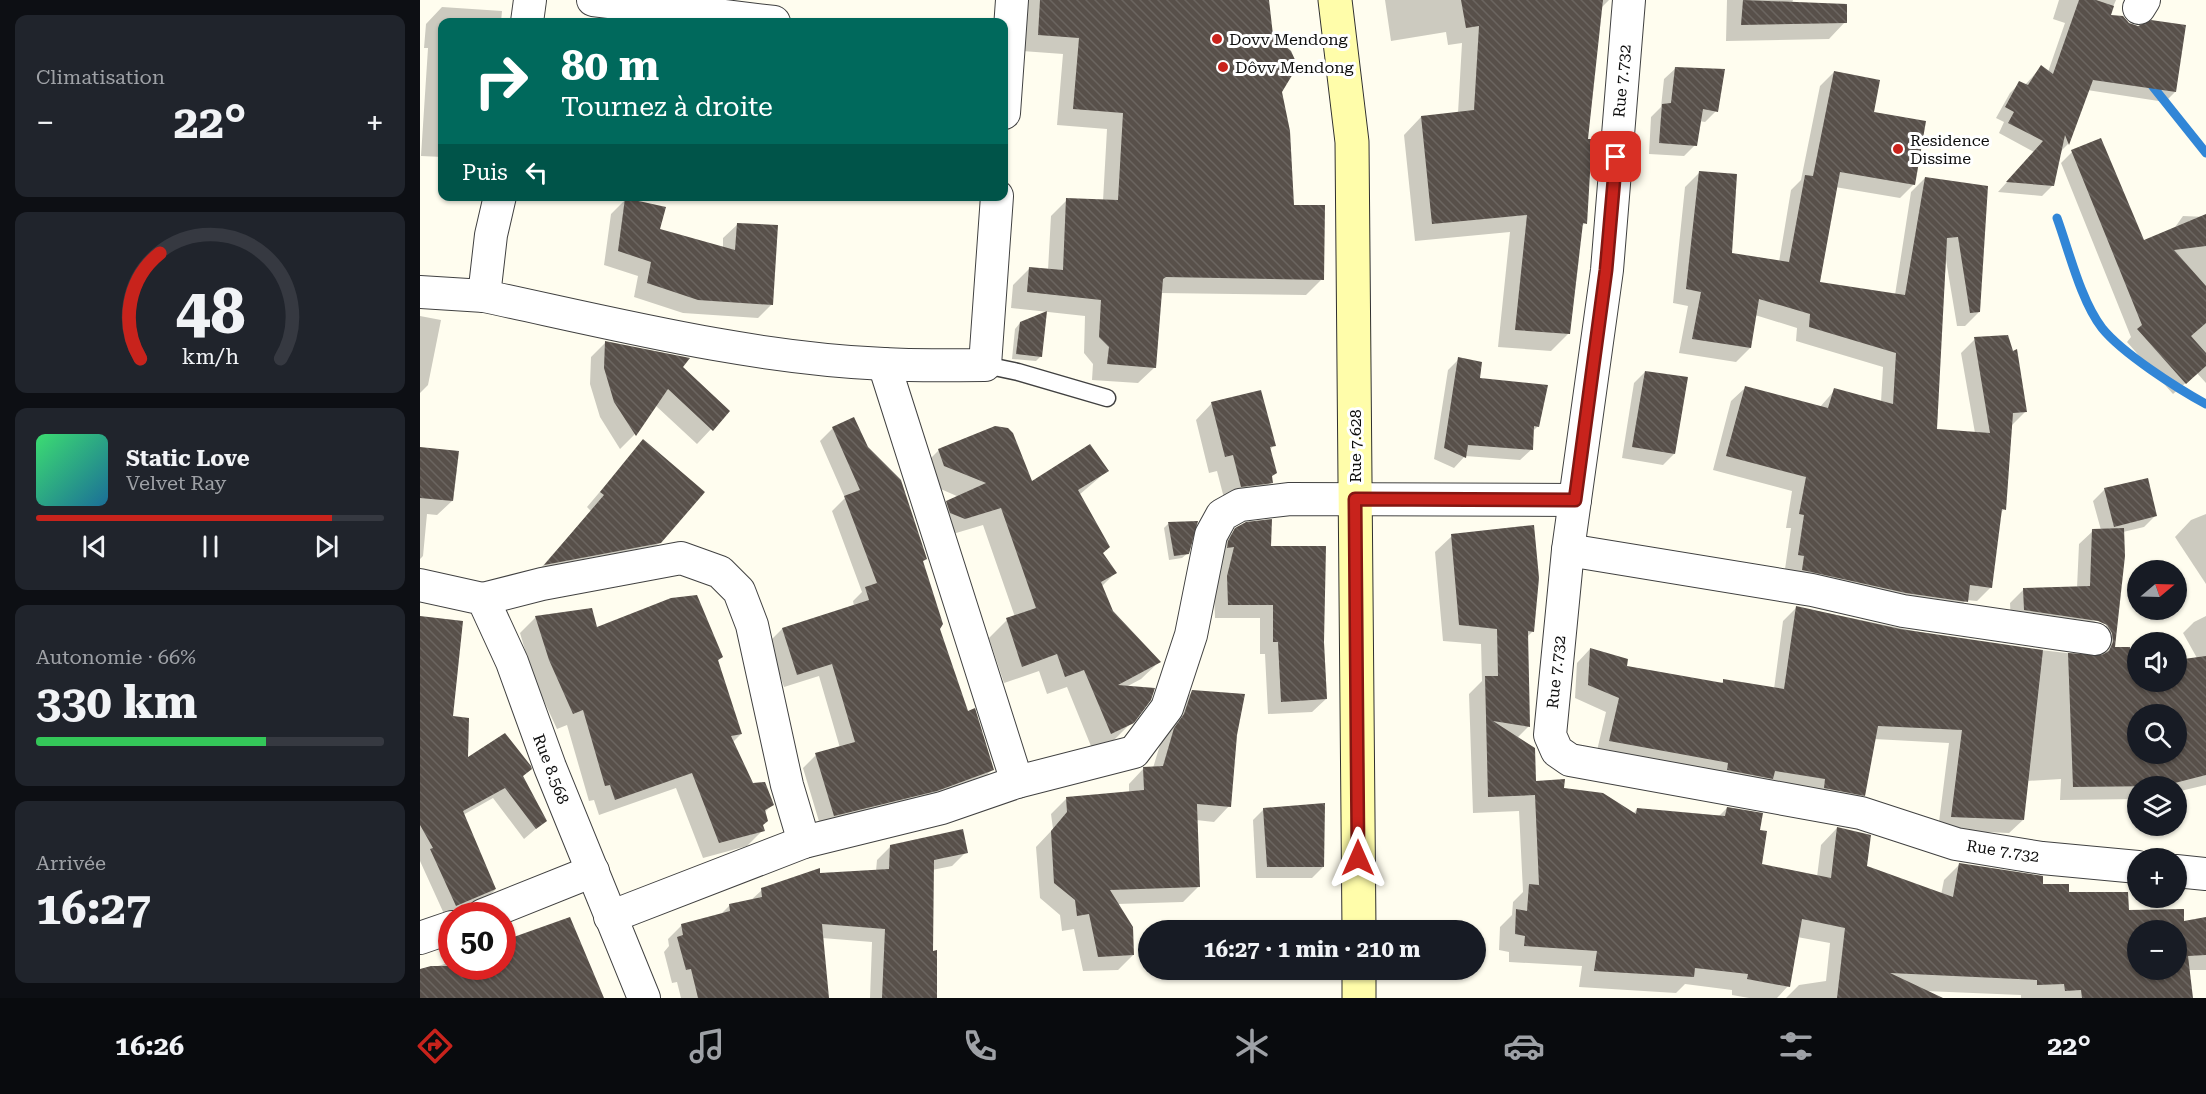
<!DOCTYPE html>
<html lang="fr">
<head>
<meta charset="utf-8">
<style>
  body { margin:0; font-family:"Roboto Serif",serif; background:#20242c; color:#f1f3f6; height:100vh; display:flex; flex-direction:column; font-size:22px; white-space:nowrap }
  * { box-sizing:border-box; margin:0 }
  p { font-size:20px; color:#9ea1a6 }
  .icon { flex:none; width:33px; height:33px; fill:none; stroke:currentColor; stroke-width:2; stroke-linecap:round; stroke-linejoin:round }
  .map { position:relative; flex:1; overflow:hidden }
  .sheet { display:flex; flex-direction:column; gap:15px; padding:15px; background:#0d0f14; width:420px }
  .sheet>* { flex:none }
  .banner { position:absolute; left:18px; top:18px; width:570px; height:183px; border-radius:12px; box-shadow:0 2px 4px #0004; background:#00695c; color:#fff; overflow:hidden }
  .needle { width:39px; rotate:71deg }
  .buttons { position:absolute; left:1707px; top:560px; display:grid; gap:12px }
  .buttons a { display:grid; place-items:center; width:60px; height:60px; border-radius:50%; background:#171b24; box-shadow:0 2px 4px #0004; font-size:30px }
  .speed { position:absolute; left:18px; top:902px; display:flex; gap:12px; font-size:30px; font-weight:700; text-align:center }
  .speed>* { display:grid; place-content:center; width:78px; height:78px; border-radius:50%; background:#171b24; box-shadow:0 2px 4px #0004; line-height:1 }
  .speed .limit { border:9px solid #d22; background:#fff; color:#111 }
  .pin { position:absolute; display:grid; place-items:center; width:51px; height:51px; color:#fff; margin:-26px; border-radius:12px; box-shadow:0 3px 9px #0006 }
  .me { position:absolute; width:66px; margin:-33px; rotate:0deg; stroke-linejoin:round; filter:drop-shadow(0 0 4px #0008) }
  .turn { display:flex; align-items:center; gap:21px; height:126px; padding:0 24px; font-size:27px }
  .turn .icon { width:78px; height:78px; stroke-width:2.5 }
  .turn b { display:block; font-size:42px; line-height:51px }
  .then { display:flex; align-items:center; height:57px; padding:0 24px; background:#0003; gap:12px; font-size:22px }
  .big { font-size:45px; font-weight:700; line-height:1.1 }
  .sheet .card { flex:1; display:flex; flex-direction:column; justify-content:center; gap:9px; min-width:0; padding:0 21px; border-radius:12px; background:#20242c }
  .sheet .dial { align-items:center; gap:0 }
  .dial svg { height:156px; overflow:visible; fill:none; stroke:#363941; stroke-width:7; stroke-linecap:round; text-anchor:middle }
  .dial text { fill:#f1f3f6; stroke:none }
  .song { display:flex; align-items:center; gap:18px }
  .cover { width:72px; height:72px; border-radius:9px; background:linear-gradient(135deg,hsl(140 70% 55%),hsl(200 70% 35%)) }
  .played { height:6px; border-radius:3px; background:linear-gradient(90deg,#c8231c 85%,#363941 85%) }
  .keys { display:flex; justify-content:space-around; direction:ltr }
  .heat { display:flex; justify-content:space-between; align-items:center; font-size:33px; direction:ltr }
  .charge { height:9px; border-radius:4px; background:linear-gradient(90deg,#34c759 66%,#363941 0) }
  .trip { position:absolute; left:718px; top:920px; width:348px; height:60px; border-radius:30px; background:#171b24; box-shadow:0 2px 4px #0004; font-weight:700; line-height:60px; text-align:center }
  .tabs { display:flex; height:96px; justify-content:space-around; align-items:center; background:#090b0e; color:#9ea1a6 }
  .tabs .icon { width:42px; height:42px }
  .tabs .selected { color:#c8231c }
  .tabs b { font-size:27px; color:#f1f3f6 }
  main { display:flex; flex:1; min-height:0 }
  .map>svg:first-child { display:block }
  .shadow { fill:#0003; fill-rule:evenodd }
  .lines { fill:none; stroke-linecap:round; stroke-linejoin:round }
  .stream { stroke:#3186d7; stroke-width:9 }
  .building { fill:url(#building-back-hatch); fill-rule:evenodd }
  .lane-casing { stroke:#414141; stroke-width:19 }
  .street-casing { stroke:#414141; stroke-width:34 }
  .secondary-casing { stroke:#303030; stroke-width:35 }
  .lane { stroke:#fff; stroke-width:16 }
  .street { stroke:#fff; stroke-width:32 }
  .secondary { stroke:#fffdaa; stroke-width:33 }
  .route-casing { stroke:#821712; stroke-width:15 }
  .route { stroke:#c8231c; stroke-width:10 }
  .poi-dot { fill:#c8231c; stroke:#fff; stroke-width:2 }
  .labels { text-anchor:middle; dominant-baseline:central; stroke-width:6; stroke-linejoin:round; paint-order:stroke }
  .poi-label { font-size:16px; fill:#0e0e0e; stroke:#fff; text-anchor:start }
  .street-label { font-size:16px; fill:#0e0e0e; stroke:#fff }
</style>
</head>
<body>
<main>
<section class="sheet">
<div class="card"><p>Climatisation</p>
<div class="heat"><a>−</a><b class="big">22°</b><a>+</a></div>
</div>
<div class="card dial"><svg viewBox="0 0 100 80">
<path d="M14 69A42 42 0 1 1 86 69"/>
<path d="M14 69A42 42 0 0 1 24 15" stroke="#c8231c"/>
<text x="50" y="56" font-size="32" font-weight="700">48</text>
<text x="50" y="72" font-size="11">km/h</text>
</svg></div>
<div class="card">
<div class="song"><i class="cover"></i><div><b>Static Love</b><p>Velvet Ray</p></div></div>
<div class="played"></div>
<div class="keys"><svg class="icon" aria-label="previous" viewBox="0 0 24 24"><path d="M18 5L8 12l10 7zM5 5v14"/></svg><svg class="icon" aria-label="pause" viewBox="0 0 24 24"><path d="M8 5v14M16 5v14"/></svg><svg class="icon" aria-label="next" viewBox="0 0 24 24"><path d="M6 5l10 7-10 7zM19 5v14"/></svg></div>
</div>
<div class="card"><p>Autonomie · 66%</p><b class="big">330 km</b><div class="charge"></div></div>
<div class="card"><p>Arrivée</p><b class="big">16:27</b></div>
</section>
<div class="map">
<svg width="1786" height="998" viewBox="0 0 1786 998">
  <defs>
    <pattern id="building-back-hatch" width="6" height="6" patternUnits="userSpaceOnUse" patternTransform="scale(1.5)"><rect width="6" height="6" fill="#58504a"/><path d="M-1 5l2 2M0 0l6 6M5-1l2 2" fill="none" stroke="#6b6560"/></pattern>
  </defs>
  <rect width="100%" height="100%" fill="#fffdef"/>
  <g class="shadow">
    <path d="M606 0H848L873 206 902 279 886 295 740 293 735 367 718 383 672 380 673 364 664 353 665 316 591 308 593 285 610 268 628 270 631 216 647 200 683 201 687 129 637 125 643 54 602 51Z"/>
    <path d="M965 0H1189L1180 9 1166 141 1165 223 1161 227 1149 333 1131 351 1078 347 1090 232 995 241 984 135 1001 117 1038 113 1042 43 1028 45 1026 32 971 41Z"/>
    <path d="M1307 0H1373L1372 3 1425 22 1409 39 1306 41Z"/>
    <path d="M1639 0H1696L1689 16 1755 92 1745 102 1667 90 1648 144 1640 152 1632 186 1622 196 1578 192 1614 152 1579 133 1584 122 1576 118 1590 93 1600 83 1605 85 1621 67 1628 72 1645 23 1633 19Z"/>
    <path d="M22 7 82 11 81 22H22V157L1 156 8 48H4L6 24Z"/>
    <path d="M1256 68 1296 111 1285 122 1279 121 1275 145 1264 156 1229 154 1231 117 1241 107 1244 79Z"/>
    <path d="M1414 72 1452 113 1494 184 1480 198 1415 187 1398 283 1475 295 1491 192 1505 178 1566 187 1559 312 1545 326H1537L1526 260 1515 430 1555 433 1541 353 1555 339 1606 411 1592 425 1584 509 1580 514 1571 587 1557 601 1546 600 1532 615 1369 584 1371 570 1365 569 1371 528H1366L1372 491 1293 470 1311 401 1325 388 1400 407 1415 390 1461 402 1463 367 1376 341 1377 328 1335 315 1330 348 1316 362 1259 353 1268 306 1253 303 1265 187 1279 173 1310 255 1359 262 1371 190 1381 180 1400 86Z"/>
    <path d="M1652 152 1723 242 1753 230 1763 216 1786 217V383L1777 373 1753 394 1707 342 1711 337 1641 163Z"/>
    <path d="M205 200 239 230 303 248V238L318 224 352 304 338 318 263 313 214 297 218 276 184 265 191 214Z"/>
    <path d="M0 316 21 320 8 385 0 393Z"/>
    <path d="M600 323 621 356 616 361 592 359 595 329Z"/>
    <path d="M186 342 261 367 308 411 277 444 235 405 214 435 200 449 180 417 170 384 171 357Z"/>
    <path d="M1039 359 1059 379 1118 426 1113 431 1112 449 1100 460 1045 456 1034 468 1014 459 1028 370Z"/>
    <path d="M1225 372 1254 454 1243 465 1202 458 1214 383Z"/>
    <path d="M792 403 854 445 850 450 852 481 835 497 805 502 797 471 789 473 776 420Z"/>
    <path d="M413 428 502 562 518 629 547 713 573 769 559 782 401 828 383 768 396 755 420 748 399 676 364 687 349 642 362 629 434 606 433 601 442 592 412 511 425 498 400 441Z"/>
    <path d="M223 441 240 542 225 557 112 578 171 511 167 507Z"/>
    <path d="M0 448 32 501 17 515 7 514 3 556 0 559Z"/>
    <path d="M519 450 611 484 687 471 659 495 682 553 695 573 681 587 692 612 739 662 721 679 706 687 712 722 694 740 673 751 647 687 627 694 619 671 584 683 569 638 587 620 595 617 563 525 526 536 509 520 527 502 539 497 507 483 501 468Z"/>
    <path d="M1726 479 1735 516 1724 527 1703 532 1693 648 1718 681H1756L1777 658 1763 633 1774 622 1786 616V785L1756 792V786H1718V799L1640 800 1641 779 1607 781 1603 820 1589 833 1518 830 1529 743 1454 739 1444 795 1430 809 1176 755 1186 712 1155 698 1157 663 1170 649 1205 668 1300 684 1304 681 1354 689 1363 621 1377 607 1544 641 1680 657 1679 647 1591 624 1590 603 1604 589 1657 588 1659 544 1673 531 1681 530 1673 501 1684 490ZM1671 617 1686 623V627L1670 619ZM1718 714H1756V753H1718Z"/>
    <path d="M1786 514V584L1755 537 1771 520Z"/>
    <path d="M749 523 768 553 762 558 749 560 744 528Z"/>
    <path d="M816 529 849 547 903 642 906 699 892 712 848 714 845 654H840V618H795L794 591 802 543Z"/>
    <path d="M1032 536 1113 631 1107 637 1108 727 1097 738 1115 782 1142 789 1213 814 1217 809 1298 817 1307 808 1339 831 1341 865 1397 877 1401 845 1417 828 1445 867 1521 895 1524 880 1540 864 1707 911 1763 922 1786 918V970H1768L1772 998H1601V995L1505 991 1520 998H1366L1379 985 1406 981 1410 943 1377 937 1368 986 1357 998H1329L1312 995V990L1265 984 1256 993 1159 987 1162 966 1089 962V952L1079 950 1080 927 1092 915 1093 902 1103 892 1099 811 1053 813 1049 694 1062 681 1061 644 1023 641 1015 552ZM1718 930H1756V969H1718Z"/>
    <path d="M116 617 301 657 297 662 321 734 313 742 332 785 352 805 344 813 341 826 343 830 327 846 283 858 256 788 179 815 174 800 169 801 147 725 137 729 113 677 100 633Z"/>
    <path d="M0 618 46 760 102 777 125 821 104 839 73 798 43 815 75 890 64 901 46 910 44 915 25 916 0 861Z"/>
    <path d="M772 692 815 735 809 806 794 822 776 820 778 887 763 902 697 904 713 955 698 970 663 971 654 929 642 931 640 915 620 898 616 847 633 829 631 814 646 799 709 793V784L724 768H733L740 745 749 731 757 707Z"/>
    <path d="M844 809 903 867 892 878H836L833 820Z"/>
    <path d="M471 846 546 852 532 866 512 870 511 952 515 998H450L452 942 402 938 408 998H261L257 982 252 983 244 952 249 946 248 939 262 925 299 916 309 906 330 901 342 890 399 875 456 871 457 860Z"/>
    <path d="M89 926 93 939 180 998H0V971L32 962V966H82V928Z"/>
  </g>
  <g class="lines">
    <g class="stream">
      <path d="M1730 83 1786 153"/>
      <path d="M1637 218C1649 251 1661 301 1682 328 1702 353 1758 389 1786 404"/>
    </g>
  </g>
  <g class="building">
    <path d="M620 0H849L853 35 871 51 876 62 874 72 862 92 870 131 874 205H905L904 280 746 277 743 279 736 368 687 364 689 347 679 337 681 300 607 292 609 267 643 270 646 198 698 200 703 113 653 109 659 38 618 35Z"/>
    <path d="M1041 0H1183L1168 139H1172L1167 224 1163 223 1150 334 1095 330 1107 215 1012 224 1001 116 1054 110 1059 26 1046 28Z"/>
    <path d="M1323 0 1427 4V23L1321 25Z"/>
    <path d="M1659 0H1676L1694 6 1691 15 1703 16 1709 23 1718 26 1731 20 1766 25 1756 92 1673 80 1649 145 1645 135 1634 186 1586 182 1623 141 1588 123 1594 112 1585 107 1599 81 1608 85 1621 65 1633 74Z"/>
    <path d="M1255 67 1305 69 1298 112 1283 109 1277 146 1239 143 1242 104 1251 103Z"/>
    <path d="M1414 71 1460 80 1454 112 1506 121 1495 185 1420 172 1400 282 1485 295 1505 177 1568 186 1560 312 1550 313 1538 237 1527 238 1517 429 1570 433 1554 337 1588 335 1593 351 1597 349 1607 412 1593 413 1586 510 1582 509 1572 588 1550 585 1548 602 1486 593 1382 570 1384 556 1378 555 1384 515 1379 514 1386 477 1306 456 1325 386 1408 408 1414 388 1473 404 1476 353 1389 327 1390 314 1339 299 1331 348 1272 339 1281 292 1266 289 1279 171 1317 174 1312 253 1369 262 1385 175 1393 176Z"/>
    <path d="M1681 138 1724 240 1786 214V246L1754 250 1786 286V323L1771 336 1786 353V366L1766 384 1717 329 1722 325 1651 150Z"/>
    <path d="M205 198 246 207 240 229 315 250 317 223 358 225 353 305 278 300 227 283 231 262 198 251Z"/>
    <path d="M627 311 622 357 596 354 600 322Z"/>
    <path d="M185 341 270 358 263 367 310 411 293 431 248 389 216 436 194 402 184 368Z"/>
    <path d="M1038 357 1062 362 1060 378 1128 385 1119 427 1114 426 1113 450 1048 445 1046 458 1024 448Z"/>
    <path d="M1225 371 1268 377 1255 454 1212 447Z"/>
    <path d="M841 390 856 446 850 447 857 473 852 476 853 483 821 487 813 455 805 457 791 402Z"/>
    <path d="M434 417 448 447 481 480 507 559 503 561 523 624 520 629 548 711 555 708 574 770 517 791 414 816 395 753 435 742 412 664 377 675 362 628 449 600 445 587 457 583 424 496 440 490 412 427Z"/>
    <path d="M575 426 588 428 593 433 612 481 670 444 689 471 658 490 690 547 683 553 697 573 681 582 693 611 741 662 698 685 735 688 731 700 714 723 691 734 664 670 645 677 637 654 602 667 586 618 616 608 581 508 545 519 530 513 526 501 566 483 524 466 518 449Z"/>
    <path d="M223 439 285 492 241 543 124 565 184 495 180 492Z"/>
    <path d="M0 447 39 451 33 501 0 498Z"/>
    <path d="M1728 478 1737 516 1694 527 1684 488Z"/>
    <path d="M852 519 851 546H906L904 642 907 699 861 702 858 642H853V605H808L807 576 814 547 807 548 808 541 815 528 826 522Z"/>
    <path d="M778 521 769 554 754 556 748 522Z"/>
    <path d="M1114 525 1119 578 1114 632 1108 631 1110 727 1073 721 1115 748 1116 781 1145 779 1144 788 1183 793 1216 814 1217 808 1305 816 1307 807 1343 813 1340 830 1347 831 1342 864 1411 878 1417 827 1451 835 1447 866 1533 897 1539 863 1623 876V884H1649V892H1708L1709 910 1764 909V921L1786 917V955L1768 956 1773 998H1662L1661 990 1645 991 1644 984 1617 985V980L1470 973 1523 998H1417L1425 928 1382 919 1370 987 1327 979 1328 974 1275 968 1274 977 1174 971 1177 951 1104 946 1105 936 1095 934 1096 909 1107 911 1109 884 1119 885 1115 795 1068 797 1065 676H1078L1077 629 1039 625 1031 534ZM1718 930H1756V969H1718Z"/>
    <path d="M1704 528 1705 556 1695 647H1710V652H1718V681H1756V660L1786 656V775L1743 786 1653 787 1648 653 1682 655 1689 651 1693 642 1692 633 1687 625 1678 621 1604 610 1603 588 1670 586 1672 529ZM1718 714H1756V753H1718Z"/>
    <path d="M277 595 303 657 298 660 322 734 311 736 333 783 345 782 354 805 345 810 348 821 343 825 345 831 299 843 272 773 195 800 190 785 185 786 163 710 153 714 129 660 115 616 172 608 177 627 251 598Z"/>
    <path d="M1376 606 1480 629 1623 650 1604 820 1531 817 1542 730 1458 726 1445 796 1404 788 1405 779 1355 771 1353 779 1307 770 1308 763 1304 762 1189 741 1199 698 1168 685 1170 648 1208 659 1207 666 1303 683V679L1364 689Z"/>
    <path d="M0 616 43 621 33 716 49 718 48 757 85 733 111 766 112 769 103 776 127 821 116 829 85 788 43 811 76 889 36 906 10 849 13 848 0 825Z"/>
    <path d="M772 690 825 694 817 735 811 807 777 804 780 887 690 890 713 927 714 955 678 957 669 914 657 916 655 900 634 883 631 831 647 812 646 797 724 790 723 767 743 766 754 728 764 714Z"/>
    <path d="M905 803 904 867H847L843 808Z"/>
    <path d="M543 829 548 853 514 860 513 951 517 950V998H462L465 929 402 924 409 998H278L271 969 266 970 257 937 263 935 261 924 310 911 309 904 342 897 341 888 400 868V873L469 869 470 845Z"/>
    <path d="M150 917 184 998H0V969L11 966H82V941Z"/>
  </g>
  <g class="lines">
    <defs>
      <path id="lane" d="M565 365 598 372 687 398"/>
      <g id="street">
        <path d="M173 0 354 22"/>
        <path d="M1209 0 1187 270 1148 550 1130 735 1137 751 1150 760 1441 813 1536 844 1622 858 1718 867"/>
        <path d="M1719 8 1724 0"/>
        <path d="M107 22 110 0"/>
        <path d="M584 113 592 0"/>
        <path d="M0 292 64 296 71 235 80 196"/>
        <path d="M64 296C195 324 329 358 464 364 498 366 531 365 565 365L577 196"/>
        <path d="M464 364 597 782"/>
        <path d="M1148 550 1392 590 1483 611 1675 639"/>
        <path d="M0 585 63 599 92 662 130 767 224 998"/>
        <path d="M63 599 122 584 261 558 300 572 319 591 332 625 367 785 384 842"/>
        <path d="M1756 871 1786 874"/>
        <path d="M63 915 173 871"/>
        <path d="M190 917 384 842 522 808 597 782 714 752 747 708 771 635 791 535 802 515 820 505 870 499 1155 500"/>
        <path d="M0 938 32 927"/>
      </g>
      <g id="secondary">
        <path d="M915 0 932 142 939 930"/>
        <path d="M939 969V998"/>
      </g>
    </defs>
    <use href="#lane" class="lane-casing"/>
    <use href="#street" class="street-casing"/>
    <use href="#secondary" class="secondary-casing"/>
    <use href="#lane" class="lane"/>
    <use href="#street" class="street"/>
    <use href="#secondary" class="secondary"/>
  </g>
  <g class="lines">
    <defs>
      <path id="route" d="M938 858 935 499 1155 500 1186 270 1196 157"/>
    </defs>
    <use href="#route" class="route-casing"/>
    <use href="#route" class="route"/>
  </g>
  <g class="poi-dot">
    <circle cx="797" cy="39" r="6"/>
    <circle cx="803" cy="67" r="6"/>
    <circle cx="1478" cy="149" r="6"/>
  </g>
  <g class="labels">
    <g class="poi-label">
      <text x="809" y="39">Dovv Mendong</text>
      <text x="815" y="67">Dôvv Mendong</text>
      <text x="1490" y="140">Residence<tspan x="1490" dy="18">Dissime</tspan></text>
    </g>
    <g class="street-label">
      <text transform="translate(1202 81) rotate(-85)">Rue 7.732</text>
      <text transform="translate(935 446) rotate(-90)">Rue 7.628</text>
      <text transform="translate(1136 672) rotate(-84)">Rue 7.732</text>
      <text transform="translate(131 769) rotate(69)">Rue 8.568</text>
      <text transform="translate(1583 851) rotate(9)">Rue 7.732</text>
    </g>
  </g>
</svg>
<div class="buttons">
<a><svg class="needle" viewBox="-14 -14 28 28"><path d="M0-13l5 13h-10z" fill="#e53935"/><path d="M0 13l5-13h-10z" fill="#9ea1a6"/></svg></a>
<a><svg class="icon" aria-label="sound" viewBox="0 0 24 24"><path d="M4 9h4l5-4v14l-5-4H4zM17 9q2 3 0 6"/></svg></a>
<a><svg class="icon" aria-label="search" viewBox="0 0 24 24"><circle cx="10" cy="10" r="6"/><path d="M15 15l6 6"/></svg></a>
<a><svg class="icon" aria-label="layers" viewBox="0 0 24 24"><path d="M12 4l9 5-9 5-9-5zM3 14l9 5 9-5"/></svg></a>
<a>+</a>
<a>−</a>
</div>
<div class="speed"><div class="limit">50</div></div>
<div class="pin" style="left:1196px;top:157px;background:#d93025"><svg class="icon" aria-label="arrive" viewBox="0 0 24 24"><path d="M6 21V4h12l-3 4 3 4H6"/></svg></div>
<svg class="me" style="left:938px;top:858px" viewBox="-20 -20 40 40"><path d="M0-17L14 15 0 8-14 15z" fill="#c8231c" stroke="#fff" stroke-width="4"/></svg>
<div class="trip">16:27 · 1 min · 210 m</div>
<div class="banner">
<div class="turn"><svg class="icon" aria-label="right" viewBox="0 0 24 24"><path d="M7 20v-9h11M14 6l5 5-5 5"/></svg><div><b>80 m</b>Tournez à droite</div></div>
<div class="then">Puis<svg class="icon" aria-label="left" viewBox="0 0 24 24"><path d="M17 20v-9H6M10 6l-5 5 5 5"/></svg></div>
</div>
</div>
</main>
<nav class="tabs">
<b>16:26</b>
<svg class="icon selected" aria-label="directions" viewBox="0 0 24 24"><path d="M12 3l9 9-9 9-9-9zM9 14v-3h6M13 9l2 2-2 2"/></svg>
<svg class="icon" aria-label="music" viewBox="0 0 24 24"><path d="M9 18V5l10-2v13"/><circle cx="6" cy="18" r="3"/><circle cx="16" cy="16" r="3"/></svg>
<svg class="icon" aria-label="phone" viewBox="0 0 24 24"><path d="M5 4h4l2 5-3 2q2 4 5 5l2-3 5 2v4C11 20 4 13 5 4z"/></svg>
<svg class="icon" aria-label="climate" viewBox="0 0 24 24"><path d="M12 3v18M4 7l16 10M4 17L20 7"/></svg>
<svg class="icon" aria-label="car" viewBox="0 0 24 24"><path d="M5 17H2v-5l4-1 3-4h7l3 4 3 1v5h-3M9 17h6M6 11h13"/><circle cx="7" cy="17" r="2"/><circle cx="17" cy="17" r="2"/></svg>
<svg class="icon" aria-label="filters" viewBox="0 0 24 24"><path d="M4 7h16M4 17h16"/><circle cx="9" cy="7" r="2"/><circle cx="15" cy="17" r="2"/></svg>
<b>22°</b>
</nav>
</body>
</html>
